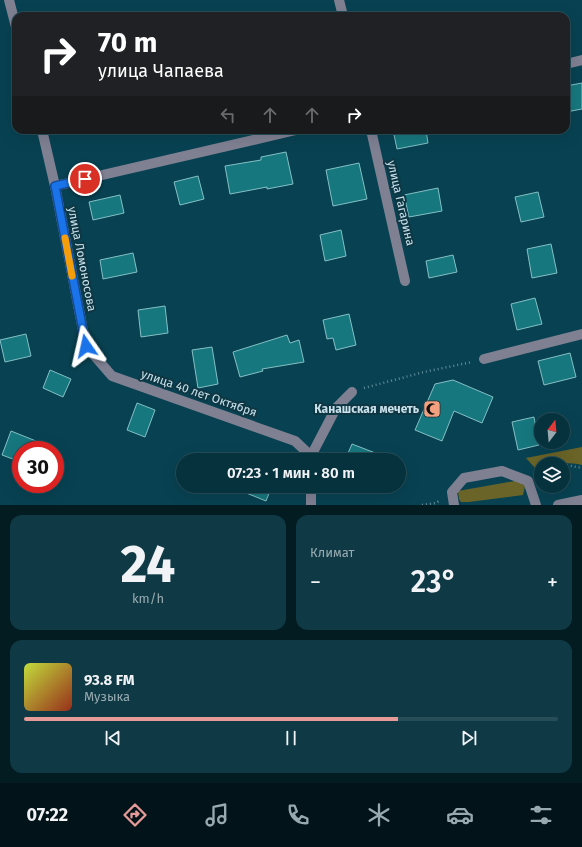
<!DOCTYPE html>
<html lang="ru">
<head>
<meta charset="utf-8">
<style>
  body { margin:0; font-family:"Fira Sans",sans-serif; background:#0f3a45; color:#f1f3f6; height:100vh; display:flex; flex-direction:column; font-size:15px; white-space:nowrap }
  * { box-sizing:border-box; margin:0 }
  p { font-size:13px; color:#98aab0 }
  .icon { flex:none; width:22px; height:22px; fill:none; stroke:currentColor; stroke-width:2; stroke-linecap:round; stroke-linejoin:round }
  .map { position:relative; height:505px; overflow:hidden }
  .panel { display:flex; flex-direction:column; gap:10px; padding:10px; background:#031c22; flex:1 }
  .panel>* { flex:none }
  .banner { position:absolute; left:12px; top:12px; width:558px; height:122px; border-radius:12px; box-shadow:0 4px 16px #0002,0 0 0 1px #274d58; background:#202124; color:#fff; overflow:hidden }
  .needle { width:26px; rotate:16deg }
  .controls { position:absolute; left:534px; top:413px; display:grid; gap:8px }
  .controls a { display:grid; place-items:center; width:36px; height:36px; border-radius:50%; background:#06323e; box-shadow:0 4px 16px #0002,0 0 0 1px #274d58; font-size:20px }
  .speed { position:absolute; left:12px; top:441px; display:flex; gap:8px; font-size:20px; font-weight:700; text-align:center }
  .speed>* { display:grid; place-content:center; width:52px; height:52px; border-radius:50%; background:#06323e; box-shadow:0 4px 16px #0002,0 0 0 1px #274d58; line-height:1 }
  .speed .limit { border:6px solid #d22; background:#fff; color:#111 }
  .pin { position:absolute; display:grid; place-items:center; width:34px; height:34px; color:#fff; margin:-17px; border:2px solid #fff; border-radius:50%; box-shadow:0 1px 4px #0007 }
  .me { position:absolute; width:44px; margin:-22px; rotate:349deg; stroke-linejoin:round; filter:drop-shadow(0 0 3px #0008) }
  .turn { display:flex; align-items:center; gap:14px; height:84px; padding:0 20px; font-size:18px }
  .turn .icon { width:52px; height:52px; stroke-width:2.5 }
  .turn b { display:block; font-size:28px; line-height:34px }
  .lanes { display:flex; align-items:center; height:38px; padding:0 20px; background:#0003; justify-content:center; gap:20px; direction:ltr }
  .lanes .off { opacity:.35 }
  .big { font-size:30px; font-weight:600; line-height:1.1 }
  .panel .card { flex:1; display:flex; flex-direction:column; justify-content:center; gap:6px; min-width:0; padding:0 14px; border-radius:12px; background:#0f3a45 }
  .panel .dial { align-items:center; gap:0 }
  .dial b { font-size:52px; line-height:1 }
  .song { display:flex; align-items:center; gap:12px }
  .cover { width:48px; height:48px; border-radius:6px; background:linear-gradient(135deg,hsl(70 70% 55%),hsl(10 70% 35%)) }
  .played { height:4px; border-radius:2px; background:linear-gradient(90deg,#e69b98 70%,#274d58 70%) }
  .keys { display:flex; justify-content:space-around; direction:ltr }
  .heat { display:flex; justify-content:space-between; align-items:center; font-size:22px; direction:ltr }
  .panel .tiles { flex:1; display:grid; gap:10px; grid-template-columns:1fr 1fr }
  .card:last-child { grid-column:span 2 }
  .trip { position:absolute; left:176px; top:453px; width:230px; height:40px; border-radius:20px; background:#06323e; box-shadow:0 4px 16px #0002,0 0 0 1px #274d58; font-weight:600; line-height:40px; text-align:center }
  .tab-bar { display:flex; height:64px; justify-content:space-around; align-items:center; background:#021419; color:#98aab0 }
  .tab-bar .icon { width:28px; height:28px }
  .tab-bar .on { color:#e69b98 }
  .tab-bar b { font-size:18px; color:#f1f3f6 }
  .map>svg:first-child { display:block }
  .green { fill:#6b6428 }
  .building { fill:#17777e; stroke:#84c0c5 }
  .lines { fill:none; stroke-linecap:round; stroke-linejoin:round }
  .path { stroke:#608b98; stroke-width:2.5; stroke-dasharray:1 3; stroke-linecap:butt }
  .minor { stroke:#7f8092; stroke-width:10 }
  .route-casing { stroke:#114b97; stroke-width:10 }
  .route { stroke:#1a73e8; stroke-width:7 }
  .slow { stroke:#f59e0b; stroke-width:7 }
  .labels { text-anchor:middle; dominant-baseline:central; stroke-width:4; stroke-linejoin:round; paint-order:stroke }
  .street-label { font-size:12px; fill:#c8e1eb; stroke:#0e3643 }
  .poi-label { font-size:12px; font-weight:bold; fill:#c8e1eb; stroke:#0e3643; text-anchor:end }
</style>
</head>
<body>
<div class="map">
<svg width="582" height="505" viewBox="0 0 582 505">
  <rect width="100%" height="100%" fill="#084252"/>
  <g class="green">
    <path d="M582 447V465C568 462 555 464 541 464V467L535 468 526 458Z"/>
    <path d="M563 470H567L570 478 568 484 563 486Z"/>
    <path d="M541 475V486H562L543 489 538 488 535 482V477Z"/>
    <path d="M520 480 525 486 523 495 469 502H461L459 499 458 491Z"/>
  </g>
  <g class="building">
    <path d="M582 83V109L566 112V86Z"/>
    <path d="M393 130H426L428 143 397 149Z"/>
    <path d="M286 152 293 184 267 189V187L230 194 225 166 261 160V157Z"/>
    <path d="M359 163 367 199 333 206 326 170Z"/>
    <path d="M198 176 204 199 180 205 174 182Z"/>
    <path d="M438 188 442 211 409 217 404 195Z"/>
    <path d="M538 192 544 217 521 222 515 197Z"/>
    <path d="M120 195 124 213 93 220 89 202Z"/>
    <path d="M341 230 346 256 325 261 320 235Z"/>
    <path d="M551 244 557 273 532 278 527 249Z"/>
    <path d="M133 253 137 272 103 279 100 260Z"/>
    <path d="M453 255 457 272 429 278 426 261Z"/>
    <path d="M535 298 542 324 517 330 511 304Z"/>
    <path d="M165 306 168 333 141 337 138 310Z"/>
    <path d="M349 314 356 345 336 350 333 338 327 339 323 320Z"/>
    <path d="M26 334 31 356 5 362 0 340Z"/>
    <path d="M287 335 290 343 299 340 304 362 262 369 263 371 240 377 233 352Z"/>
    <path d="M212 347 218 384 198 388 192 350Z"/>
    <path d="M570 353 576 377 544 385 538 361Z"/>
    <path d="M50 370 71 379 63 397 43 388Z"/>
    <path d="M453 380 493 397 482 423 454 411 442 441 415 430 435 384Z"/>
    <path d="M137 403 155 410 145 437 127 430Z"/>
    <path d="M534 417 539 445 518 450 512 422Z"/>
    <path d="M11 431 56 449V450H21V462L2 455Z"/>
    <path d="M352 444 391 459V460H345Z"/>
    <path d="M229 486H272L266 501Z"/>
  </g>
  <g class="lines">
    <g class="path">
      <path d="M364 388 424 372 472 362"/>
      <path d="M563 466 566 465 582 468"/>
      <path d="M422 505 436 503 440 500"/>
    </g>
    <g class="minor">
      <path d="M9 0 16 27"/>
      <path d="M339 0 343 16"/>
      <path d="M566 64 582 60"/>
      <path d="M42 130 55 186 86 346 112 376 295 441 311 456"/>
      <path d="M371 130 405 281"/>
      <path d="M55 186 296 130"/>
      <path d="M484 359 582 334"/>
      <path d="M311 460V456L336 408 352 392"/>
      <path d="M311 486V505"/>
      <path d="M454 505 452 492 464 478 502 471 528 481 536 505"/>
      <path d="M558 505 582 500"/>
    </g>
  </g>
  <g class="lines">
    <defs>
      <path id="route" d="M85 179 55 186 86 346"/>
    </defs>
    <use href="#route" class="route-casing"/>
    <use href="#route" class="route"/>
    <path class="slow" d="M65 238 72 276"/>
  </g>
  <defs>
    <symbol id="mosque-square" viewBox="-11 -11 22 22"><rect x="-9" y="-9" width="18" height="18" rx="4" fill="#f2a07f" stroke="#0e3643"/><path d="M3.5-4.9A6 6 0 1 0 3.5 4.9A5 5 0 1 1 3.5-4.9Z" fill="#111"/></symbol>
  </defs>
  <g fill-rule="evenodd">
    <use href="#mosque-square" x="422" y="399" width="20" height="20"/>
  </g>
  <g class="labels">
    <g class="street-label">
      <text transform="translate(401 203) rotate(77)">улица Гагарина</text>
      <text transform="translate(82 259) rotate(79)">улица Ломоносова</text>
      <text transform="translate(199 393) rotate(19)">улица 40 лет Октября</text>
    </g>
    <g class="poi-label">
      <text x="419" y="409">Канашская мечеть</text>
    </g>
  </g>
</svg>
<div class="controls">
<a><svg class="needle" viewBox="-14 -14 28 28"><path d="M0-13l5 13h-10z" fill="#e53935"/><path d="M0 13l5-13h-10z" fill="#98aab0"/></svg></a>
<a><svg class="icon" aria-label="layers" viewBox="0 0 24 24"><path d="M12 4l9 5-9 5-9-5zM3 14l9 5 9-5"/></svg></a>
</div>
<div class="speed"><div class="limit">30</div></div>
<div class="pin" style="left:85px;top:179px;background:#d93025"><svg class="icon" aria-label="arrive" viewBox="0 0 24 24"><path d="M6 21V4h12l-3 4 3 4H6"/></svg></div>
<svg class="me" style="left:86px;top:346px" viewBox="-20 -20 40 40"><path d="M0-17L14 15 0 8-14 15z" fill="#1a73e8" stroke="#fff" stroke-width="4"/></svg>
<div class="trip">07:23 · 1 мин · 80 m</div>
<div class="banner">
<div class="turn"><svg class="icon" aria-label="right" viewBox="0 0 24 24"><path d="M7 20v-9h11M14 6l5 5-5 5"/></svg><div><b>70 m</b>улица Чапаева</div></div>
<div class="lanes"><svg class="icon off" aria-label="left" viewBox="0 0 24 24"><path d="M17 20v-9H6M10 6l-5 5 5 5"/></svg><svg class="icon off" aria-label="ahead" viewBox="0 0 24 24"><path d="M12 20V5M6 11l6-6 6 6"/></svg><svg class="icon off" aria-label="ahead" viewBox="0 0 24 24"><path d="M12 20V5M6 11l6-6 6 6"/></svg><svg class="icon" aria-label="right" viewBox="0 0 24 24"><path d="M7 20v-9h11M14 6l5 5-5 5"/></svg></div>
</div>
</div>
<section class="panel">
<div class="tiles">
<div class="card dial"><b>24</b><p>km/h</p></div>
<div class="card"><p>Климат</p>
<div class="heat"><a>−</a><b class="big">23°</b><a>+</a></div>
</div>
<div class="card">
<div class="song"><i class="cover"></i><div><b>93.8 FM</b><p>Музыка</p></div></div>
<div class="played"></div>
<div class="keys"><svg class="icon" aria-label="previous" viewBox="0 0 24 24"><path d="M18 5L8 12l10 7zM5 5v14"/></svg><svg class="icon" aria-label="pause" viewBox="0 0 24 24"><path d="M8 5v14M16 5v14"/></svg><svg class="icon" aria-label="next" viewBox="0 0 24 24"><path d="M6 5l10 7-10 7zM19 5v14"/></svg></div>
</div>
</div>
</section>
<nav class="tab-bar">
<b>07:22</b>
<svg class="icon on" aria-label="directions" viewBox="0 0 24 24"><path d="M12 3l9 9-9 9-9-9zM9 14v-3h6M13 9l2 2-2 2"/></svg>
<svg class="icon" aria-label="music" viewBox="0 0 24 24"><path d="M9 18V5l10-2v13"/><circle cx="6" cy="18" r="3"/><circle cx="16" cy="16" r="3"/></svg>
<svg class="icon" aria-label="phone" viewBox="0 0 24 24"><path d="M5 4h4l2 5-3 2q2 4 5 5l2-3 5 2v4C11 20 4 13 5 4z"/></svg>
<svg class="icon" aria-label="climate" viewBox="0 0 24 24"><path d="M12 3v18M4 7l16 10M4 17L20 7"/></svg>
<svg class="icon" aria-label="car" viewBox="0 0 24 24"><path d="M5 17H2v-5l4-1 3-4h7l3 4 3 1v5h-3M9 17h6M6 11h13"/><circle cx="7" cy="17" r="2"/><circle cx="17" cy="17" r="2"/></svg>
<svg class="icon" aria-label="filters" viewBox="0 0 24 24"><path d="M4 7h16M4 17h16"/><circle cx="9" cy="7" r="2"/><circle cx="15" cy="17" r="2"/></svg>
</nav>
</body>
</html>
